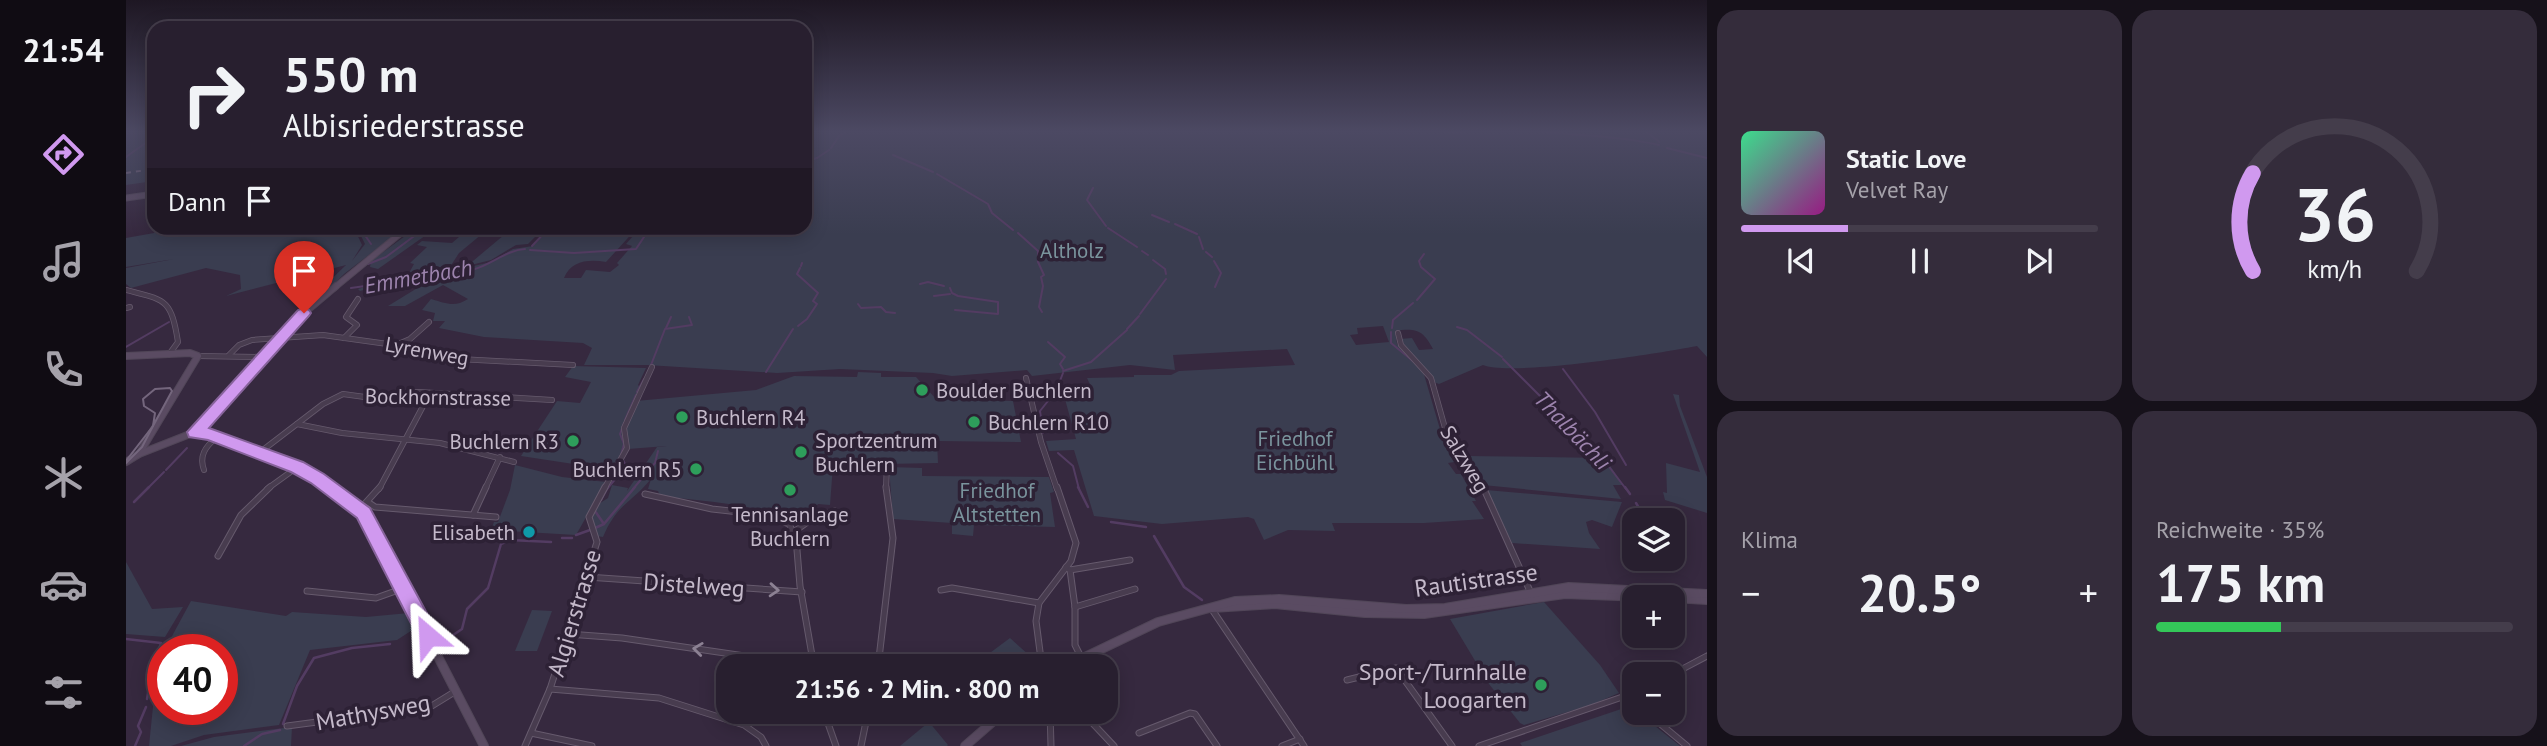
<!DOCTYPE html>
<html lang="de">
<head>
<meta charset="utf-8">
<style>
  body { margin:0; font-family:"PT Sans",sans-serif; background:#342c3b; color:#f1f3f6; height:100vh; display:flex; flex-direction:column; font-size:26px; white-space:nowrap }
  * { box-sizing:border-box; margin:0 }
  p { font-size:23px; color:#a5a2aa }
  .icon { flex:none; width:38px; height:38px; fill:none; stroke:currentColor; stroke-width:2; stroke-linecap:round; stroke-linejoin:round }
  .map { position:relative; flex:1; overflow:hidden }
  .panel { display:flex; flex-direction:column; gap:10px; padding:10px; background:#16111a; width:840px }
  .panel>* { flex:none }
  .guide { position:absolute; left:21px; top:21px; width:665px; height:214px; border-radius:21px; box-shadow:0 4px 18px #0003,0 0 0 2px #443d4b; background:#281f2f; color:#f1f3f6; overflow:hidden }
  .tools { position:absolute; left:1496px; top:508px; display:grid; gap:14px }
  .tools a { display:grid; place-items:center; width:63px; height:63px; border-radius:14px; background:#281f2f; box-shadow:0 4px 18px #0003,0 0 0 2px #443d4b; font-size:35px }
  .speed { position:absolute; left:21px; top:634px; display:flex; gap:14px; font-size:35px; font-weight:700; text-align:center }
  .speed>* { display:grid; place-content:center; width:91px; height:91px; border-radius:50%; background:#281f2f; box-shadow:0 4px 18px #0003,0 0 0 2px #443d4b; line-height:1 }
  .speed .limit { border:10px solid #d22; background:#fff; color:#111 }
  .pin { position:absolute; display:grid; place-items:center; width:60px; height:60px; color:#fff; margin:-72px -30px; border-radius:50% 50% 50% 0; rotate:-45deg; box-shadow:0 0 7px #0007 }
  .pin .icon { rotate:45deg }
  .me { position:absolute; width:77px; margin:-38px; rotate:334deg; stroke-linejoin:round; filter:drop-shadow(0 0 5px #0008) }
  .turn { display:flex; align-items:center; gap:24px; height:147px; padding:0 21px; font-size:32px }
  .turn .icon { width:91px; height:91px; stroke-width:2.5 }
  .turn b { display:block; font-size:49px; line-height:60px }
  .then { display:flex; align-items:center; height:66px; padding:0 21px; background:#0003; gap:14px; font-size:26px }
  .big { font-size:52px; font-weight:800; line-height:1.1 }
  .panel .card { flex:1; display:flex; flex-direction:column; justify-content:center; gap:10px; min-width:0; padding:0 24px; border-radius:21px; background:#342c3b }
  .panel .dial { align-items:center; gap:0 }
  .dial svg { height:182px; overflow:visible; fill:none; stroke:#443d4b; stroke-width:7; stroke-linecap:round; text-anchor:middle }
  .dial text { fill:#f1f3f6; stroke:none }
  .song { display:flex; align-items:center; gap:21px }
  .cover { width:84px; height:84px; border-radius:10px; background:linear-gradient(135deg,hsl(150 70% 55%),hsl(310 70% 35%)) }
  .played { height:7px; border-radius:4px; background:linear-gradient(90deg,#d099ef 30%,#443d4b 30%) }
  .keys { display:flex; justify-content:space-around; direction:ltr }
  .heat { display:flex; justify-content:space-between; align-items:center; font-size:38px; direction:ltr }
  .charge { height:10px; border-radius:5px; background:linear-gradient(90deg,#34c759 35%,#443d4b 0) }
  .panel .tiles { flex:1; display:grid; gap:10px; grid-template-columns:repeat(2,1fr) }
  .trip { position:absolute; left:590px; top:654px; width:402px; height:70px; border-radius:21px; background:#281f2f; box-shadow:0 4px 18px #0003,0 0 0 2px #443d4b; font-weight:800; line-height:70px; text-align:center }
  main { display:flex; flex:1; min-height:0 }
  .dock { display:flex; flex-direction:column; width:126px; justify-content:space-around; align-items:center; background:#100c13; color:#a5a2aa }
  .dock .icon { width:49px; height:49px }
  .dock .current { color:#d099ef }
  .dock b { font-size:32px; color:#f1f3f6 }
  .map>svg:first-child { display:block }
  .green { fill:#3a3d50; fill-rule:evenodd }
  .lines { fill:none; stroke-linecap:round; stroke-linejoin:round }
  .stream-far1 { stroke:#533c62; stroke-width:2 }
  .stream { stroke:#533c62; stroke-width:2.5 }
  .street-far1-casing { stroke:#665a6d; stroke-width:6 }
  .street-casing { stroke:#665a6d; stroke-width:7 }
  .secondary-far2-casing { stroke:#514658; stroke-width:7 }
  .secondary-far1-casing { stroke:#514658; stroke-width:8 }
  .secondary-casing { stroke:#514658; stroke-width:10 }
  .street-far1 { stroke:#483c4f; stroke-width:4.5 }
  .street { stroke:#483c4f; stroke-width:5 }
  .secondary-far2 { stroke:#5a4b62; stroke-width:5 }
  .secondary-far1 { stroke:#5a4b62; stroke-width:6 }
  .secondary { stroke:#5a4b62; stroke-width:8 }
  .tram { stroke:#74667d; stroke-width:2 }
  .rail { stroke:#74667d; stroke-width:2; stroke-dasharray:5 5; stroke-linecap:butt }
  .oneway { stroke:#8c8193 }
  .route { fill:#d099ef; stroke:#87639b; stroke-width:2 }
  .leisure-dot { fill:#2e9e5b; stroke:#2d2135; stroke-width:2.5 }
  .culture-dot { fill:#0f9aa8; stroke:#2d2135; stroke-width:2.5 }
  .labels { text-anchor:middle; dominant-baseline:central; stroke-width:7; stroke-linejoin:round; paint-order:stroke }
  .park-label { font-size:21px; fill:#7a949d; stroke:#2d2135 }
  .street-label { font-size:21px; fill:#c4b9ca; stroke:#2d2135 }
  .poi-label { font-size:21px; fill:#c4b9ca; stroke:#2d2135; text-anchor:start }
  .water-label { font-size:23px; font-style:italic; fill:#9d84ae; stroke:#2d2135 }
  .near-street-label { font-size:24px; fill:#c4b9ca; stroke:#2d2135 }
  .near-poi-label { font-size:24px; fill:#c4b9ca; stroke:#2d2135; text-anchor:end }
</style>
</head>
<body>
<main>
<nav class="dock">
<b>21:54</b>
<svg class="icon current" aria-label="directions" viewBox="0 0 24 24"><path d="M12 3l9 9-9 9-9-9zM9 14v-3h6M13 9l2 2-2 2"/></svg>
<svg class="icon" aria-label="music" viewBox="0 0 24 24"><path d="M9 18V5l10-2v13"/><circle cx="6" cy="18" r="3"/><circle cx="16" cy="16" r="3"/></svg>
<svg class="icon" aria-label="phone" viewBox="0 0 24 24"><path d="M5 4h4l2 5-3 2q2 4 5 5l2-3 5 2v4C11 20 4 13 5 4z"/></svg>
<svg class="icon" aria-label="climate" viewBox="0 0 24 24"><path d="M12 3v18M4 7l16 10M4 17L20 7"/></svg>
<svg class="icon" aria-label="car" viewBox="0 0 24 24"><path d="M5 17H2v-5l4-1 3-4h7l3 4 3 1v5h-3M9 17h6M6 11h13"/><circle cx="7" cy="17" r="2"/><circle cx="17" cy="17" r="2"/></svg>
<svg class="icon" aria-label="filters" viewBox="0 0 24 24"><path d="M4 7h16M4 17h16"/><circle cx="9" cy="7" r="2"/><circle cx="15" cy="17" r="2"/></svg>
</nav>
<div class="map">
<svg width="1581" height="746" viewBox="0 0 1581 746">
  <rect width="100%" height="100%" fill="#36293f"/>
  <g class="green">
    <path d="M0 130H28V181L0 185Z"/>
    <path d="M679 130H1581V357L1571 346C1536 353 1384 377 1357 365L1313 384 1308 382 1274 339 1286 338 1293 350 1307 349C1297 330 1290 328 1269 331L1271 344 1297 371 1316 436 1334 461 1322 463 1330 474H1335L1350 501H1346L1358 519 1298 523H1206L1209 531 1162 530 1138 540 1128 519 1122 517 1036 524 968 516 948 450 923 451 920 441 950 439 937 392 967 391 961 378 1008 377V375H1045L1053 371 1169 365 1161 349 1047 355 1049 370 1004 365 906 376 901 370 826 376 807 373 714 369 651 373 521 365H458L466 348 457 343 358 337 313 328 319 321H307L309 313 296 310 305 299C320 303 328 308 342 299L317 285 279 306H262L306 279 327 274 326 271 365 262 387 249 407 246 424 228H511L480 262C462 259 445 261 438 278H455L460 270 484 272 493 265 491 263 506 246 500 244 514 228H679ZM1257 326 1263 342 1230 345 1224 335 1232 334 1231 328Z"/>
    <path d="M32 228H228L236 245 226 261 239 244 231 228 242 230V236L245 237 270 228H278L218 274 197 295 191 293 220 265 100 296 115 289 114 275 80 268 5 288 0 284V268L48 259 0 267V238L28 233Z"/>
    <path d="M290 228H310L252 269 244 267 245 261Z"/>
    <path d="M399 228H418L402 244 390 245 365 260 341 266 378 235 388 237Z"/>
    <path d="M340 231 356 234 333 253 324 267H304L302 272 307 277 273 280 234 291 232 289 283 273 288 264 284 263 301 247 291 245 296 241 326 243Z"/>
    <path d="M447 366 520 368 512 385 515 388 510 401 630 390 668 376 731 377 732 372 755 373V377H790L810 399 887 401 895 442 811 441 812 463 707 465 704 505 692 504 674 527C656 505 564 500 534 496L532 491 522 489 525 479C504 504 491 504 477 537L470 536 465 523 468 507 482 498 486 485 502 488 501 491 531 447 541 446 502 449 491 462 467 467 395 456 431 401 454 403 465 382 439 377Z"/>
    <path d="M1547 394 1553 395 1554 406 1581 477V513L1539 500 1537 492 1541 493 1540 463 1574 472Z"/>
    <path d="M1340 456 1479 458 1497 485H1487L1495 499 1357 485Z"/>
    <path d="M389 465 436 477 480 482 450 535 365 530 368 522H372L384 490Z"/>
    <path d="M763 467 796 468V476L923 477 928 492 924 493 929 527 848 525 847 536 826 534V523L767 519Z"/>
    <path d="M1360 490 1496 502 1486 527 1466 520 1460 522 1463 533 1474 549 1386 543Z"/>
    <path d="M0 562 26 609 57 607 39 637 0 634Z"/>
    <path d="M65 601 160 616 166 612 240 617 283 613 291 627 271 640 184 650 153 725 78 735 45 746H23L30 677 37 656V709H96V649H39Z"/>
    <path d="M1418 602 1474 665 1493 693 1465 705 1398 725 1394 723 1363 684 1324 619Z"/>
    <path d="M406 610 426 611 411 651H389Z"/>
    <path d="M884 638 904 656 899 660 905 667H845Z"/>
    <path d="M1504 706 1554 746H1396L1394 743Z"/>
    <path d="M803 722 822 745 821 746H774Z"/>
    <path d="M166 727 165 746H55L88 737Z"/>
  </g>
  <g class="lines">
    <g class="stream-far1">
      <path d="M1249 130H1291"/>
      <path d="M1299 130H1309"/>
      <path d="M1351 130H1369"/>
      <path d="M1403 130C1447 136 1490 135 1533 145"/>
      <path d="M1315 131 1330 133 1347 130"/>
      <path d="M1520 131 1533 142"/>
      <path d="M705 148 713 136 723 130"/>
      <path d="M1541 148 1581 158"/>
      <path d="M767 155 807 172"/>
      <path d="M0 157 28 137"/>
      <path d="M679 161 691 158 703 150"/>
      <path d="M811 174 862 204 866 213 887 230"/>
      <path d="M967 188 961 200 980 226"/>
      <path d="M1026 215 1043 222"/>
      <path d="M1049 224 1071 234"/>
      <path d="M234 228 245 244"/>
      <path d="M982 228 1011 247"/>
      <path d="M892 233 912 251V262L918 275 915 277 917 286 913 307 916 312"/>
      <path d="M1073 237 1077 249"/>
      <path d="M406 246 423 228"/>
      <path d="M404 250 448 253 510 249 520 234 519 228H523"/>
      <path d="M1016 251 1022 255"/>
      <path d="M1080 252 1086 257"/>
      <path d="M1027 260 1039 269 1040 274"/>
      <path d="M1088 261 1095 273 1089 287"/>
      <path d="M242 264 260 257 299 228"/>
      <path d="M675 266 676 263"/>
      <path d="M794 284 802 282 818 286"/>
      <path d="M225 288C266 282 309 279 349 269 366 264 381 250 399 249"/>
      <path d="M824 288 826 293 832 296 872 302V314L829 310"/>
      <path d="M808 296 824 294"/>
      <path d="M1291 300 1309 279 1295 267 1293 261 1298 254"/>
      <path d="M732 304 735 308 755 307 760 312 769 313"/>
      <path d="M1014 314 1040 279"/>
      <path d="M672 326 681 319 691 304 687 301 692 293 671 274 674 268"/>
      <path d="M1331 327 1341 330 1376 357"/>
      <path d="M540 328 545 317"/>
      <path d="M1266 328 1267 320 1287 303"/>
      <path d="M1001 329 1013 316"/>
      <path d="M1265 332V343L1288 362"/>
      <path d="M922 342 939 357 934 364 937 369"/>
      <path d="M0 347 43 322"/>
      <path d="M1377 359 1385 367"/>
      <path d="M525 365 539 329 566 325 563 317"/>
      <path d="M1386 368 1478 460 1500 489"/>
      <path d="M1437 369 1469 412 1500 465"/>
      <path d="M937 371 965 362 1001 330"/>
      <path d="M640 372 667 329"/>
      <path d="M511 392 518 379"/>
      <path d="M499 420 510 395"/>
      <path d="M917 433 914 411 930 391 937 373"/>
      <path d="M932 453 947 466 953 489"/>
      <path d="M494 458 498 444 494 434 498 423"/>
      <path d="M40 470 61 448"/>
      <path d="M21 489 38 472"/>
      <path d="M481 489 500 466 497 460"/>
      <path d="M507 489 529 463 532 451"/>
    </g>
    <g class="stream">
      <path d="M952 487 962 507"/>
      <path d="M1499 487 1504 494"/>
      <path d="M475 500 482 487"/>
      <path d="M8 502 23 487"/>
      <path d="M1510 503 1513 508 1535 520"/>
      <path d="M469 511 478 524 469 528"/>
      <path d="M985 522 1020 527"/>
      <path d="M478 524 509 487"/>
      <path d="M450 535 464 530"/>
      <path d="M1028 536 1058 587 1076 600"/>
      <path d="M436 538H446"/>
      <path d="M0 639 35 643 25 674"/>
      <path d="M317 642 336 629 341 609 362 588 375 544 384 540 425 542"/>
      <path d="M21 699 23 687"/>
      <path d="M157 724 171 686 188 658 226 648 264 644"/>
      <path d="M9 746 15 732 12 726 20 707"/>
      <path d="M118 746 136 734 154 730"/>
    </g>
    <defs>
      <g id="street-far1">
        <path d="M0 290C39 300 45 298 52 342L44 353"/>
        <path d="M0 308 4 307"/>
        <path d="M1272 333 1275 345 1305 378 1319 428 1358 489"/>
        <path d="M218 338 231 325 220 317 232 299"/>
        <path d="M270 345 284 339 303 322"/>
        <path d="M103 355 113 345 126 340 197 335 276 346 333 359 447 365"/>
        <path d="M72 356 137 357"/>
        <path d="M900 378 915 442 931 489"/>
        <path d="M171 424 216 433 314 443 388 462"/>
        <path d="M133 453 197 404 217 394 246 398 292 392 426 400"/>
        <path d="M78 470C73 456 79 447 90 438"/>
        <path d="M141 489 170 468"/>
        <path d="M253 489 304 393"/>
        <path d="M359 489 374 457"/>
        <path d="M478 489 501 448 498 428 526 367"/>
        <path d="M760 489 761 463"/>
      </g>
      <g id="street">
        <path d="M1357 487 1404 591"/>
        <path d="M519 494 586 509 641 515 663 524 670 538 674 586 688 667"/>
        <path d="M243 503 249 507 370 517"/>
        <path d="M234 509 254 487"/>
        <path d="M347 515 360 487"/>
        <path d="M669 531 690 516 709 511"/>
        <path d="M92 556 115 515 144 487"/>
        <path d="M940 567 944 570 949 607V645L955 657"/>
        <path d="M944 570 1004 560"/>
        <path d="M461 577 676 592"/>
        <path d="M815 590 826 588 913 603"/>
        <path d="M181 591 250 598 278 588"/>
        <path d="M949 607 1009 589"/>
        <path d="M1085 608 1178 746"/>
        <path d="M442 634 496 638 688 666"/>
        <path d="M752 667 767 538 760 487"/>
        <path d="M916 667 910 621 913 603 945 561 950 543 931 487"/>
        <path d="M1547 674 1581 656"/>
        <path d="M1221 680 1270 668 1326 746"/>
        <path d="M424 689 533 698 618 725 635 737 640 746"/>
        <path d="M1501 696 1508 702"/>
        <path d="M698 712 710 746"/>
        <path d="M924 712 925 746"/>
        <path d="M956 712 988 746"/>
        <path d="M1520 712 1561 746"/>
        <path d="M161 726 304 707 330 691"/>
        <path d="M405 733 466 746"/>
        <path d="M1013 733 1064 713 1069 714 1091 746"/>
        <path d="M399 746 424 689 471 542 463 517 479 487"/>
        <path d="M735 746 742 712"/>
        <path d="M1156 746 1174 739"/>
        <path d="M1353 746 1508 693"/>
      </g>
      <g id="secondary-far2">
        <path d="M0 198 28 194"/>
        <path d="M208 288 281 228"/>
      </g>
      <g id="secondary-far1">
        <path d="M0 356 64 353 72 356 13 454"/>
        <path d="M69 432 171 467 205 489"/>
        <path d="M0 462 13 454 69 432 178 313 210 286"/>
      </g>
      <g id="secondary">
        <path d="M203 487 239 515 358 746"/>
        <path d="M1547 598 1581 600"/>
        <path d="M1086 608 1149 604 1239 613 1298 614 1439 594 1519 597"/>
        <path d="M938 667 1032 622 1109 601 1153 599 1280 609 1319 608 1443 587 1581 594"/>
        <path d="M839 746 878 712"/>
      </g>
    </defs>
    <use href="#street-far1" class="street-far1-casing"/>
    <use href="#street" class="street-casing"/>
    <use href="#secondary-far2" class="secondary-far2-casing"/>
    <use href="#secondary-far1" class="secondary-far1-casing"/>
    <use href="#secondary" class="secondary-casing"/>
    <use href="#street-far1" class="street-far1"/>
    <use href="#street" class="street"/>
    <use href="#secondary-far2" class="secondary-far2"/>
    <use href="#secondary-far1" class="secondary-far1"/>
    <use href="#secondary" class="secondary"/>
    <g class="tram">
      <path d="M44 388 46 391 27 426 29 413 18 406 17 399 29 389Z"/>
      <path d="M0 461 27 426"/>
      <path d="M0 463 16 447 27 426"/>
    </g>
    <path class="rail" d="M0 173 28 169"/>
  </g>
  <defs><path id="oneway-chevron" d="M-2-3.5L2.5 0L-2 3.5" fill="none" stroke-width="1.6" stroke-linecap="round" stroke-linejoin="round" transform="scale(1.75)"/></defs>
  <g class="oneway">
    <use href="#oneway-chevron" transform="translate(648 590) rotate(4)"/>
    <use href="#oneway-chevron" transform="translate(572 649) rotate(-173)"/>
  </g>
  <linearGradient id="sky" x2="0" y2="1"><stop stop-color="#1e1723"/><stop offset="0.56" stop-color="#4c4963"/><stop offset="1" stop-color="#4c4963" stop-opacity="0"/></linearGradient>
  <rect width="1581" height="234" fill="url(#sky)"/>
  <path class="route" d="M178 308 183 310 185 313 183 316 83 428 177 462 198 474 244 508 310 630 313 636 310 643 302 646 295 643 231 518 185 483 165 472 82 440 63 437 61 432 172 310Z"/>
  <g class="leisure-dot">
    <circle cx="796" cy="390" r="7"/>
    <circle cx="556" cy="417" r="7"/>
    <circle cx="848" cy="422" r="7"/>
    <circle cx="447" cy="441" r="7"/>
    <circle cx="675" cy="452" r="7"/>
    <circle cx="570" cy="469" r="7"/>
    <circle cx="664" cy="490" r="7"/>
    <circle cx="1415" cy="685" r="7"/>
  </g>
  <circle class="culture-dot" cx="403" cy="532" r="7"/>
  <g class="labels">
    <g class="park-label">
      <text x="946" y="250">Altholz</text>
      <text x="1169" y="438">Friedhof<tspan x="1169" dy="24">Eichbühl</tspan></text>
      <text x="871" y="490">Friedhof<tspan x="871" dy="24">Altstetten</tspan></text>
    </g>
    <g class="street-label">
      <text transform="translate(301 351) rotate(10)">Lyrenweg</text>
      <text transform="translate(312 397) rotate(1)">Bockhornstrasse</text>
      <text transform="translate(1339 459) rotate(59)">Salzweg</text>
    </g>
    <g class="poi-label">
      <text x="810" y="390">Boulder Buchlern</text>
      <text x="570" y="417">Buchlern R4</text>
      <text x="862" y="422">Buchlern R10</text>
      <text x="689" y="440">Sportzentrum<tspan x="689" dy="24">Buchlern</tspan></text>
      <text x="433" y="441" text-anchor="end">Buchlern R3</text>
      <text x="556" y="469" text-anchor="end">Buchlern R5</text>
      <text x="664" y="514" text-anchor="middle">Tennisanlage<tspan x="664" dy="24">Buchlern</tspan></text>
      <text x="389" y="532" text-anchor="end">Elisabeth</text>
    </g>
    <g class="water-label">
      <text transform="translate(292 276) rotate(-10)">Emmetbach</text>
      <text transform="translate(1447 430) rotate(46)">Thalbächli</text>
    </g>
    <g class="near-street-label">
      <text transform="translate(1350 580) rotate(-8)">Rautistrasse</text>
      <text transform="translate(568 585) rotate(4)">Distelweg</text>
      <text transform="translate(448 613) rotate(-73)">Algierstrasse</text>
      <text transform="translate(247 712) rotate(-10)">Mathysweg</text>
    </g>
    <g class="near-poi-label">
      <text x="1401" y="671">Sport-/Turnhalle<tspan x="1401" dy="28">Loogarten</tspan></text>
    </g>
  </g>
</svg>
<div class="tools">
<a><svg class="icon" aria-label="layers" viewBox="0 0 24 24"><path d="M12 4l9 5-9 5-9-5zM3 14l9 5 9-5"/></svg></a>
<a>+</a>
<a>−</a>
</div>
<div class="speed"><div class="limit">40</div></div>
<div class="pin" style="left:178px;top:313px;background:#d93025"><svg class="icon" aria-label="arrive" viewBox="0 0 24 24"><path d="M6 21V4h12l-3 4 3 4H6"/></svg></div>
<svg class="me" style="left:302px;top:636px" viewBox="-20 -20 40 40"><path d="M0-17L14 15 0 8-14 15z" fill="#d099ef" stroke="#fff" stroke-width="4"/></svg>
<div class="trip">21:56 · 2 Min. · 800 m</div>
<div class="guide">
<div class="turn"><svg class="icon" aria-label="right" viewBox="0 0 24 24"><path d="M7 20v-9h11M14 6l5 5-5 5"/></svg><div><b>550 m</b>Albisriederstrasse</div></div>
<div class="then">Dann<svg class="icon" aria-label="arrive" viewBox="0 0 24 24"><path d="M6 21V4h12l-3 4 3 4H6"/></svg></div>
</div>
</div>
<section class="panel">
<div class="tiles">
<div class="card">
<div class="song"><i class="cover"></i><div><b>Static Love</b><p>Velvet Ray</p></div></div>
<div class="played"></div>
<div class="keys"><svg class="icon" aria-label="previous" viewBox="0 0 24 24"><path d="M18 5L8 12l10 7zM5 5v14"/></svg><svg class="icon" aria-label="pause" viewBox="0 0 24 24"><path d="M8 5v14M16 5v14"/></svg><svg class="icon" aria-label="next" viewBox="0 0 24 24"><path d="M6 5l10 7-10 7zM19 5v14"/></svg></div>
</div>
<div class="card dial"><svg viewBox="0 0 100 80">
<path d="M14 69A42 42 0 1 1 86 69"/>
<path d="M14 69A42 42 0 0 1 14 26" stroke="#d099ef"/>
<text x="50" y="56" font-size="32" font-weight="700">36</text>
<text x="50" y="72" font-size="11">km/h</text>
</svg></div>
<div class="card"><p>Klima</p>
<div class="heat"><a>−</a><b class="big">20.5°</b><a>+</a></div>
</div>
<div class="card"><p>Reichweite · 35%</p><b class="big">175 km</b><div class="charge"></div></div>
</div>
</section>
</main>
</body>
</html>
